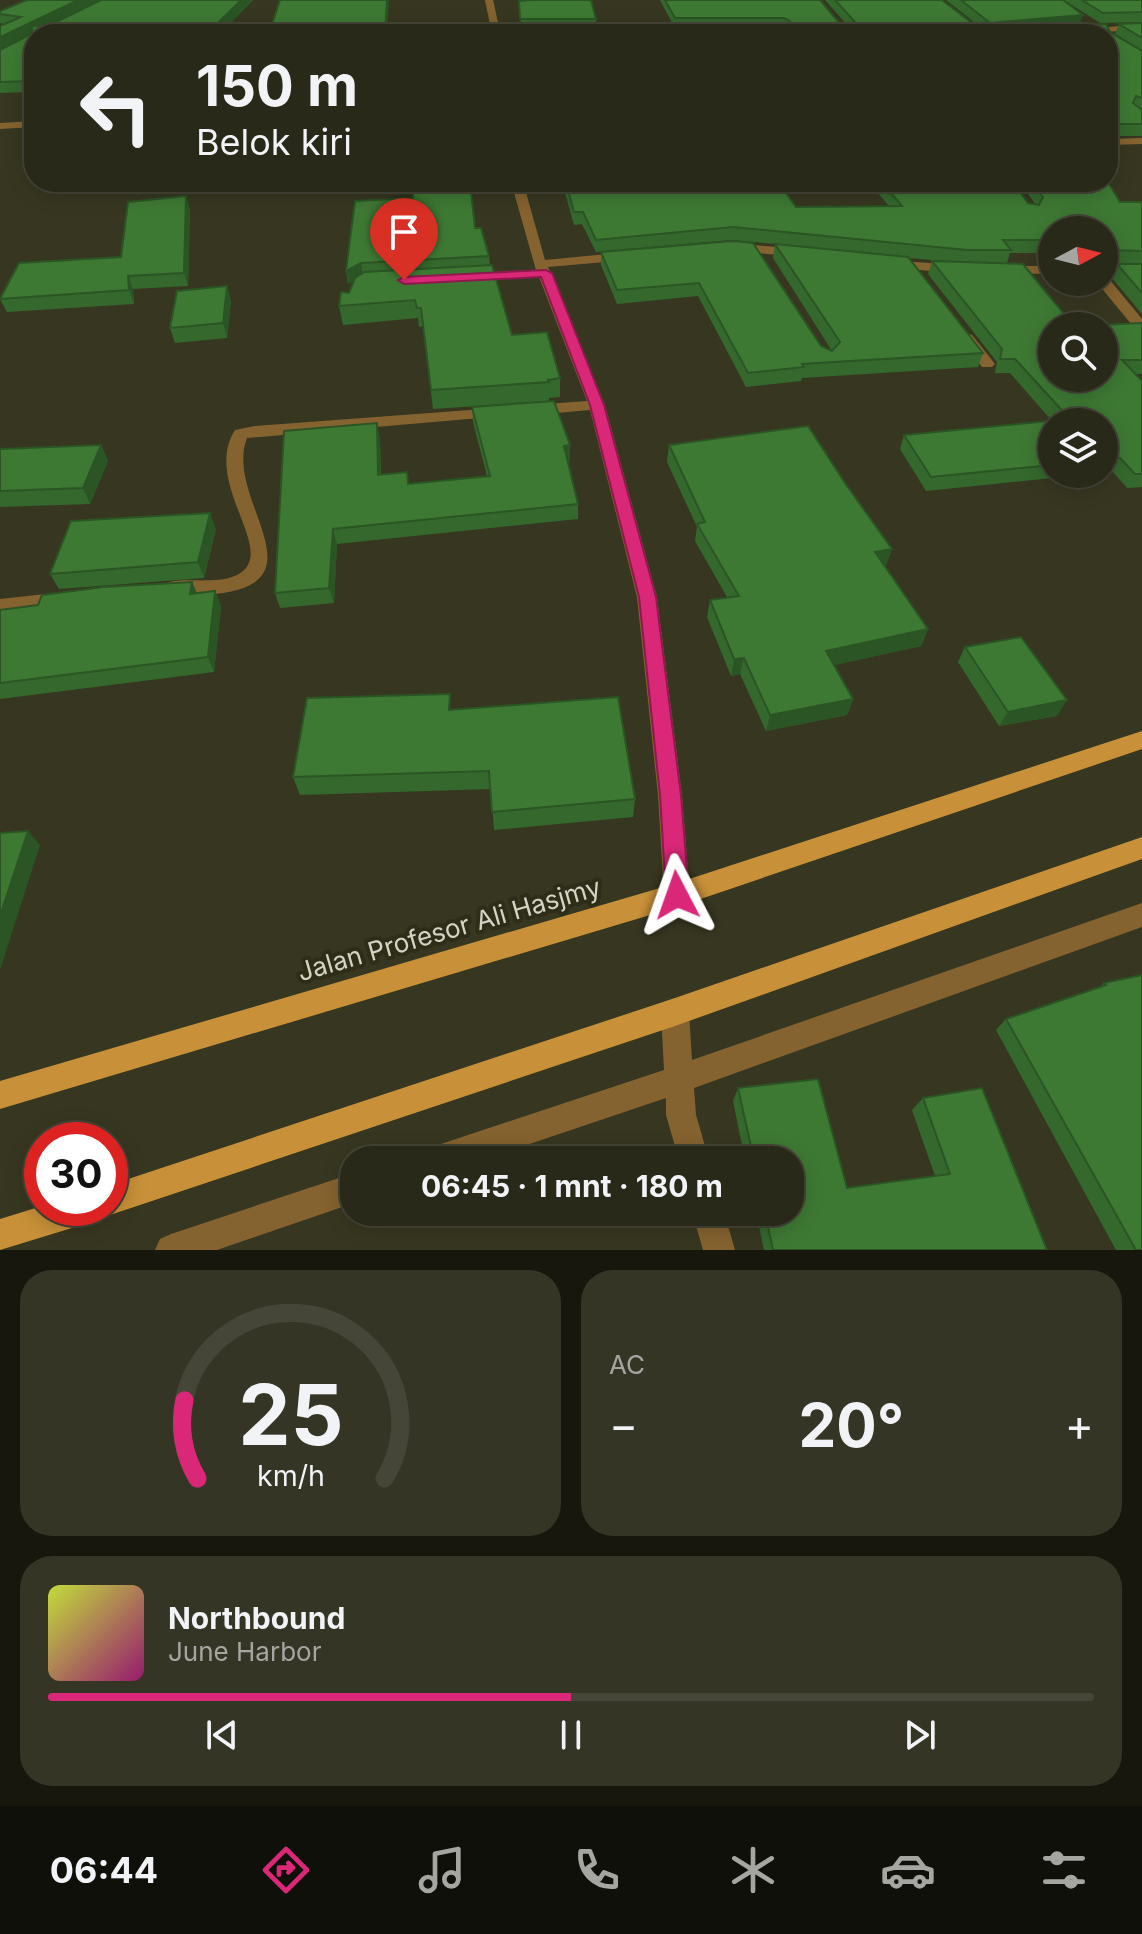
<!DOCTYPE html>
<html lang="id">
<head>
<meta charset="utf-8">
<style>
  body { margin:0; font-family:Inter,sans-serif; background:#353526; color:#f1f3f6; height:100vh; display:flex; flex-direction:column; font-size:30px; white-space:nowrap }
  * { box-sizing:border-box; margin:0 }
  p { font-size:26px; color:#a5a6a2 }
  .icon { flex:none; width:44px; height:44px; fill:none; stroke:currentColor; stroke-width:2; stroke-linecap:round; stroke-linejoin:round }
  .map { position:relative; height:1250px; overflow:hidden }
  .drawer { display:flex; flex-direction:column; gap:20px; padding:20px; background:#17170e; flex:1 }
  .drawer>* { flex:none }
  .top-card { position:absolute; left:24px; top:24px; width:1094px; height:168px; border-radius:32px; box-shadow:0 4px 20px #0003,0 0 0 2px #454538; background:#292919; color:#f1f3f6; overflow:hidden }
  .needle { width:52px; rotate:83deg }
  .buttons { position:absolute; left:1038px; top:216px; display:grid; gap:16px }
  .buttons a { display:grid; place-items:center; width:80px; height:80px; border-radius:50%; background:#292919; box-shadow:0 4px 20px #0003,0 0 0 2px #454538; font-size:40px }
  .speed { position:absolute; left:24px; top:1122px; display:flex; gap:16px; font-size:40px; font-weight:700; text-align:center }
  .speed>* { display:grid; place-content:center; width:104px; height:104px; border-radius:50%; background:#292919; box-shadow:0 4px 20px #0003,0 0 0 2px #454538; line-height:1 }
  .speed .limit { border:12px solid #d22; background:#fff; color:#111 }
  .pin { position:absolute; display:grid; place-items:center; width:68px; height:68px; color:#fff; margin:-82px -34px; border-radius:50% 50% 50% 0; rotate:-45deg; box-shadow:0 0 8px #0007 }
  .pin .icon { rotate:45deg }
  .me { position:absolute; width:88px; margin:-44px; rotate:356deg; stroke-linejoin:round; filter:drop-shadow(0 0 6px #0008) }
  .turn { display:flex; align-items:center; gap:28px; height:168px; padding:0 40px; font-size:36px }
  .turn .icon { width:104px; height:104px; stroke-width:2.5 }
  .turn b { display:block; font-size:56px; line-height:68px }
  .big { font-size:60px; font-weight:700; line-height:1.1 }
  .drawer .tile { flex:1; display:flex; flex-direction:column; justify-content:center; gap:12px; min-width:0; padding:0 28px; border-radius:32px; background:#353526 }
  .drawer .dial { align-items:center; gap:0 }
  .dial svg { height:208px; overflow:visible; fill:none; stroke:#454538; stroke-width:7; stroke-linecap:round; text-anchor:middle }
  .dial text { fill:#f1f3f6; stroke:none }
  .song { display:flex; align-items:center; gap:24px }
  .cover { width:96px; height:96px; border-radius:12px; background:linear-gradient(135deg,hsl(70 70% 55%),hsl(320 70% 35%)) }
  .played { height:8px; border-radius:4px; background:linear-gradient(90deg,#db2777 50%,#454538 50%) }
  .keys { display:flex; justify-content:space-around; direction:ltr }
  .heat { display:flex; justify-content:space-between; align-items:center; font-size:44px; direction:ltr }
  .drawer .tiles { flex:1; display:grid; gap:20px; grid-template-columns:1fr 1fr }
  .tile:last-child { grid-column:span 2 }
  .trip { position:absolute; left:340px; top:1146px; width:464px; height:80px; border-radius:32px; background:#292919; box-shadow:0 4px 20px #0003,0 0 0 2px #454538; font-weight:700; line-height:80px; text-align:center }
  .dock { display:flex; height:128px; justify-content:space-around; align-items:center; background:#10100a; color:#a5a6a2 }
  .dock .icon { width:56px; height:56px }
  .dock .selected { color:#db2777 }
  .dock b { font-size:36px; color:#f1f3f6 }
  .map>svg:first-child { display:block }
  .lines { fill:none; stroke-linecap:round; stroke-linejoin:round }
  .minor { fill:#856330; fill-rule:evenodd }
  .major { fill:#c89139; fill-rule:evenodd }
  .wall { fill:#35682d }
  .shaded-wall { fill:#2b5524 }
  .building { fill:#3e7934; stroke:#2b5524; stroke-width:2 }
  .route { fill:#db2777; stroke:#8e194d; stroke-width:2 }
  .labels { text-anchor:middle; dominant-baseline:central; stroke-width:8; stroke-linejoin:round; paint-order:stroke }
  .near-street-label { font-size:26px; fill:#d3d3c6; stroke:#2d2d18 }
</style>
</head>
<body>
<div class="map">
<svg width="1142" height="1250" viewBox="0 0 1142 1250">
  <rect width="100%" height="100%" fill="#373721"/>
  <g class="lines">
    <g class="minor">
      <path d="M485 0H493L500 31 704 29 708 32 492 34Z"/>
      <path d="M1142 24V30L1082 33 1078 30Z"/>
      <path d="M34 121V127L0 129V123Z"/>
      <path d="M1142 138V144L1108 145V139Z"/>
      <path d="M511 182H523L545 260 628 252 635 256 628 260 548 267 605 405 657 597 682 795 690 895 686 903 677 907 668 903 664 895 658 795 637 597 590 410 533 415 525 410 533 405 587 401 539 277 470 281 463 277 470 273 536 270Z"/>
      <path d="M731 243 799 249 805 253 799 257 726 250 725 247Z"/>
      <path d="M890 260 954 265 961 269 954 273 885 267 883 264Z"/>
      <path d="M1002 266H1052V274L997 273 995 270Z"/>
      <path d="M1104 278 1109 279 1142 319V332L1137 331 1099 285 1097 282H1104Z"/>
      <path d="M967 334 972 335 995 364 992 367H982L960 338 962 335Z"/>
      <path d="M497 408 505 413 503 416 247 438C222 501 335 590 199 595 186 596 166 600 158 589 171 570 226 592 246 568 268 541 204 479 235 430L255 426Z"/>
      <path d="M64 592 71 594 74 599 71 604 0 613V599Z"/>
      <path d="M1142 903V927L694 1088 696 1115 709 1160H679L666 1115V1098L482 1160H423L427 1149 438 1145 664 1070 661 1012 665 1002 675 998 685 1002 689 1012 692 1060Z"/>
      <path d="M354 1173V1203L217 1250H155L160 1239 171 1234Z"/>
      <path d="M692 1212H724L735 1250H703Z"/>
    </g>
    <g class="major">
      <path d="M1142 731V749L677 907 0 1109V1081L677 883Z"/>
      <path d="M1142 837V859L675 1026 110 1215 99 1211 96 1219 85 1224 0 1250V1219L42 1206 110 1208V1185L675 998Z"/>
    </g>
  </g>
  <g class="wall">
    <path d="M27 0H253L220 34H34V92L0 93V50L4 24 0 23V11Z"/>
    <path d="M529 0H591L596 19V27L521 28 519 1Z"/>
    <path d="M660 0H820L842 26H848L825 0H942L976 26H979L946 0H1063L1079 24 1110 32 1142 51V136H1108V34H680V28H675Z"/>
    <path d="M1064 0H1142V22L1100 23Z"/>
    <path d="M1142 23V50L1115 34 1119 24Z"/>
    <path d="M562 182H778L796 207 889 206 878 193 872 182H1013L1028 203 1035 204 1020 182H1108L1120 202H1142V264L1104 263V230H1052V253H1010L1007 263 1052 378 1142 323V374H1135L1142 381V487L1127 488 1113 472 1104 473V422H1052V474H1090L926 491 900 449 904 435 1052 421 1010 373H995L997 362 928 274 932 261H945L908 258 983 353 978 367 802 378 801 381 746 387 698 296 617 304 601 265V252L733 241 821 346 832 351 773 258 775 244 731 240 596 252 582 224 574 225Z"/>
    <path d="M413 198 475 228 489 256 490 265 512 335 560 378V397L549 398V401L433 409 423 326 419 327 418 318 343 325 339 306 349 293 354 281 348 284 346 271Z"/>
    <path d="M190 209 188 286 133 289 134 304 7 312 0 299 121 257Z"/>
    <path d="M1117 264H1142V314L1111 277Z"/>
    <path d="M227 286 231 301 227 338 175 343 170 328Z"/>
    <path d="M472 407 570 461H568L578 504V519L337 544 334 603 280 608 275 593 380 439 381 475 409 484 487 476 473 422Z"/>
    <path d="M101 445 108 461 90 504 0 507V449Z"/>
    <path d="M669 445 847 486 892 549 886 565 885 566 928 629 921 646 834 665 853 699 847 715 766 731 740 674 731 676 707 617 710 600 727 597 695 541 697 527 667 462Z"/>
    <path d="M216 529 204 578 59 589 50 574Z"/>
    <path d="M192 582 197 593 215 591 221 606 214 672 0 699V610Z"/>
    <path d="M965 647 1057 716 999 726 958 662Z"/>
    <path d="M453 710 635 799 633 817 494 830 491 789 300 795 293 777Z"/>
    <path d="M1142 975V1250H1116L996 1030 1006 1019 1099 988 1104 983Z"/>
    <path d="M738 1088 847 1188 935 1176 912 1110 923 1098 1047 1250H764L756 1212H790V1160H745L733 1101Z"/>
  </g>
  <g class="shaded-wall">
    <path d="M78 0H101L0 50V37Z"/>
    <path d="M241 0H253L220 34H207Z"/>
    <path d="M387 0H389L387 34H385Z"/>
    <path d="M1083 15 1079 25 987 33 990 23Z"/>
    <path d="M186 196 190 209 188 286 184 273Z"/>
    <path d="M361 263 363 276 348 284 346 271Z"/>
    <path d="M128 276 133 289 134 304 129 290Z"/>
    <path d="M227 286 231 301 227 338 223 323Z"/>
    <path d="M377 423 380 439 381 490 378 475Z"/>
    <path d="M101 445 108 461 90 504 83 488Z"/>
    <path d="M570 445V461H564V446Z"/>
    <path d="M210 513 216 529 204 578 198 562Z"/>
    <path d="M333 529 337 544 334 603 329 588Z"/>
    <path d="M892 549 886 565 870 568 875 552Z"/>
    <path d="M192 582 199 598 190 594Z"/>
    <path d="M215 591 221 606 214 672 208 657Z"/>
    <path d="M928 629 921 646 821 668 826 651Z"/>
    <path d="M744 658 740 674 731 676 734 659Z"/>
    <path d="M853 699 847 715 766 731 770 715Z"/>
    <path d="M1067 700 1057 716 999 726 1008 712Z"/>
    <path d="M28 831 40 845 0 970V916Z"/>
  </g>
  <g class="building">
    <path d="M27 0H78L0 37V26L21 17 0 14V11Z"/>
    <path d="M101 0H241L207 34H34V81L0 82V50L31 34 33 26H48Z"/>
    <path d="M280 0H387L385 34H269Z"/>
    <path d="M530 0H591L596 19H520L519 1Z"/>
    <path d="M665 0H820L842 26H855V22L835 0H942L976 26 1106 24 1110 32 1142 51V98L1136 96 1133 103 1142 110V124H1113L1108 128V34H684L680 27H789L790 21 784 18H675Z"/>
    <path d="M961 0H1063L1083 15 990 23Z"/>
    <path d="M1082 0H1142V12L1103 13Z"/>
    <path d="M1142 23V38L1119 24Z"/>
    <path d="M521 27H598L601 34H522Z"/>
    <path d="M414 182H470L475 228H481L489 256 361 263 346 271 355 201 413 198Z"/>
    <path d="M566 182H778L796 207 902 206 882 182H1013L1028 203 1039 205 1043 197 1032 182H1108L1120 202H1142V251L1110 250 1107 253 1104 250V230H1052V240H1003L1011 250H967L733 227 596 240 583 212H574Z"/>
    <path d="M186 196 184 273 128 276 129 290 0 299 19 263 121 257 128 202Z"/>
    <path d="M733 241 753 243 821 346 832 351 840 342 775 244 908 257 983 353 802 364 804 367 748 373 699 283 617 290 601 252Z"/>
    <path d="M932 261 1023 264 1074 326H1052V378H1104V326H1076L1142 323V360H1122L1142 381V474H1135L1120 458 1104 459V422H1052V465L931 477 904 435 1070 419 1015 359H1000L1002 349Z"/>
    <path d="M1117 264H1142V293Z"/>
    <path d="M492 265 512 335 547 332 560 378 548 380 549 382 431 390 421 308H417L415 300 339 306 341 292 349 293 355 278 364 272Z"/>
    <path d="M227 286 223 323 170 328 177 291Z"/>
    <path d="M554 401 570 445 564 446 578 504 333 529 329 588 275 593 284 431 377 423 378 475 407 472 408 484 490 476 472 407Z"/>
    <path d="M808 426 847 486 892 549 875 552 928 629 826 651 853 699 770 715 744 658 734 659 710 600 739 596 697 524 705 522 669 445Z"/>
    <path d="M101 445 83 488 0 491V449Z"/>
    <path d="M210 513 198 562 50 574 71 521Z"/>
    <path d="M192 582 190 594 215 591 208 657 0 683V610L38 605 42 595 103 587Z"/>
    <path d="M1021 637 1067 700 1008 712 965 647Z"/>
    <path d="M450 694 449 710 618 697 635 799 492 812 489 771 293 777 307 698Z"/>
    <path d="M28 831 0 916V833Z"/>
    <path d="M1142 975V1250H1136L1006 1019 1106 985 1104 983Z"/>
    <path d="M818 1079 847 1188 950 1174 923 1098 982 1088 1047 1250H773L765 1212H790V1160H754L738 1088Z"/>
  </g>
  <path class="route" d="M546 270 552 273 604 405 656 597 681 795 689 895 685 903 677 906 669 903 666 895 660 795 639 597 590 405 541 277 404 284 398 280 404 277Z"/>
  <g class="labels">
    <g class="near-street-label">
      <text transform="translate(449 929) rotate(-16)">Jalan Profesor Ali Hasjmy</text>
    </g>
  </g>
</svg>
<div class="buttons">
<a><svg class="needle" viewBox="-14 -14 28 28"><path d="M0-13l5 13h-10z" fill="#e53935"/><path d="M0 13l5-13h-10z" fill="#a5a6a2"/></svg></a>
<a><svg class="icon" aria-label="search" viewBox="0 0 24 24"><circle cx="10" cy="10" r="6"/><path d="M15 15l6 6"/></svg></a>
<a><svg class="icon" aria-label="layers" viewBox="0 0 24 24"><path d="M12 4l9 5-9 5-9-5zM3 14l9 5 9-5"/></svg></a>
</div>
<div class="speed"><div class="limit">30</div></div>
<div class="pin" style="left:404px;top:280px;background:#d93025"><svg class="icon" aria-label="arrive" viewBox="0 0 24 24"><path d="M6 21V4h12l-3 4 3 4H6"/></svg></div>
<svg class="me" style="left:677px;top:895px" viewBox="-20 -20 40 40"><path d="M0-17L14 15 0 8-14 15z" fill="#db2777" stroke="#fff" stroke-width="4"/></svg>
<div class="trip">06:45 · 1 mnt · 180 m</div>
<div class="top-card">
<div class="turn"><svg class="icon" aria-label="left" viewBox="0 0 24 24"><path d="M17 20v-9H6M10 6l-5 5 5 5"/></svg><div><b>150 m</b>Belok kiri</div></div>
</div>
</div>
<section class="drawer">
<div class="tiles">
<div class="tile dial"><svg viewBox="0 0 100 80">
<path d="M14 69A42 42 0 1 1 86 69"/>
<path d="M14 69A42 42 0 0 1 9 39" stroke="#db2777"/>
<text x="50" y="56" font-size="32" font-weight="700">25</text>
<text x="50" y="72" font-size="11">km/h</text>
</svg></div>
<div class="tile"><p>AC</p>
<div class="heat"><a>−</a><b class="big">20°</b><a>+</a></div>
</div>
<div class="tile">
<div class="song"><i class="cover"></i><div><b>Northbound</b><p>June Harbor</p></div></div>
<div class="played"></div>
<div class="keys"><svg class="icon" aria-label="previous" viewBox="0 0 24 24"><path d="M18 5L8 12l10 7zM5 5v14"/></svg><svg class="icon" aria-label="pause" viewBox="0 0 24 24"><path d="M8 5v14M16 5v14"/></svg><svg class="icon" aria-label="next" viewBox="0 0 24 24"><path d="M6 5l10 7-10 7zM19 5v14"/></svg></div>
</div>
</div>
</section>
<nav class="dock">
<b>06:44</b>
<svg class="icon selected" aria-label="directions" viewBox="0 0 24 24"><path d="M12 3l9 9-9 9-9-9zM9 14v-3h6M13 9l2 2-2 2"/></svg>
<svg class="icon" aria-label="music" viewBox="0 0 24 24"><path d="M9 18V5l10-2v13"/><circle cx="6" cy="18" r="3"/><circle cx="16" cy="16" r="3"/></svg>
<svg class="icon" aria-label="phone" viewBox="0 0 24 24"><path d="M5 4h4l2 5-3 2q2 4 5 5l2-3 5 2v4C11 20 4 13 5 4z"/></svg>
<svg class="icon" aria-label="climate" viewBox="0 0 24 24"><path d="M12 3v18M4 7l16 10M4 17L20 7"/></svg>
<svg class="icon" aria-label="car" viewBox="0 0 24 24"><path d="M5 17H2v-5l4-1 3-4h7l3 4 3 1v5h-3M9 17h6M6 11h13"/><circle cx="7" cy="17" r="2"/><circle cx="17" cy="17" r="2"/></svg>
<svg class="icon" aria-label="filters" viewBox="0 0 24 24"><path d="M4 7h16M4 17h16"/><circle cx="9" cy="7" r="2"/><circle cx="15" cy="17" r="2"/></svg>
</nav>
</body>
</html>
